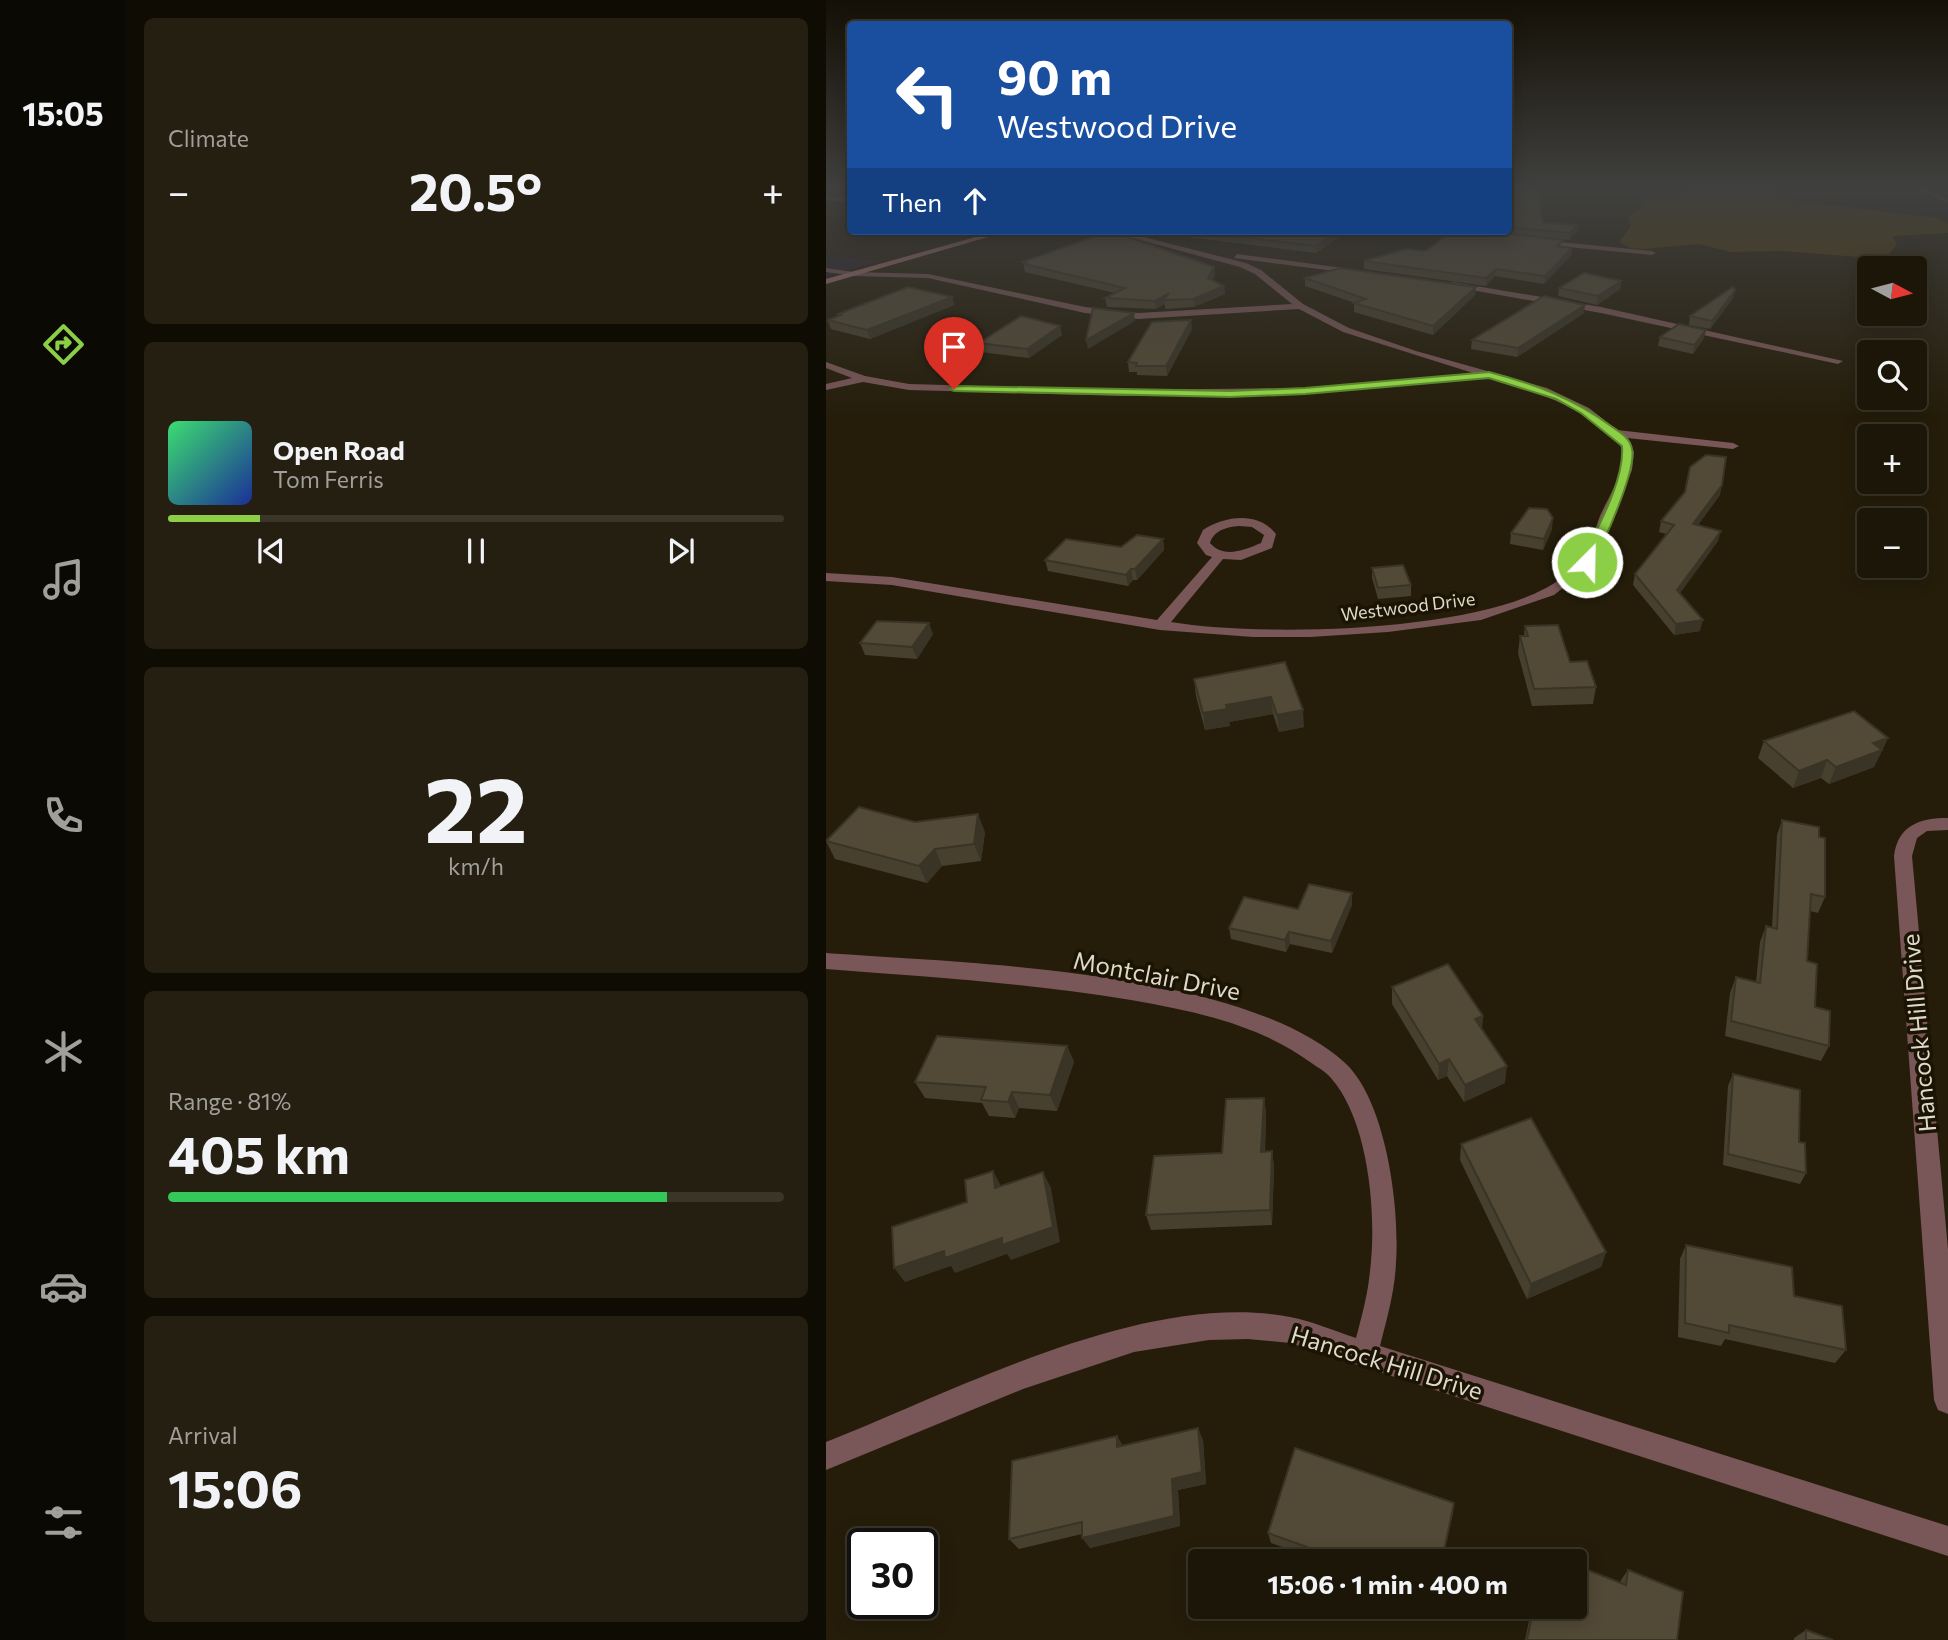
<!DOCTYPE html>
<html lang="en">
<head>
<meta charset="utf-8">
<style>
  body { margin:0; font-family:Commissioner,sans-serif; background:#251f12; color:#f1f3f6; height:100vh; display:flex; flex-direction:column; font-size:26px; white-space:nowrap }
  * { box-sizing:border-box; margin:0 }
  p { font-size:23px; color:#a09f9c }
  .icon { flex:none; width:38px; height:38px; fill:none; stroke:currentColor; stroke-width:2; stroke-linecap:round; stroke-linejoin:round }
  .map { position:relative; flex:1; overflow:hidden }
  .drawer { display:flex; flex-direction:column; gap:18px; padding:18px; background:#0f0c04; width:700px }
  .drawer>* { flex:none }
  .guide { position:absolute; left:21px; top:21px; width:665px; height:214px; border-radius:7px; box-shadow:0 4px 18px #0003,0 0 0 2px #3a3529; background:#1a4fa0; color:#fff; overflow:hidden }
  .needle { width:46px; rotate:97deg }
  .buttons { position:absolute; left:1031px; top:256px; display:grid; gap:14px }
  .buttons a { display:grid; place-items:center; width:70px; height:70px; border-radius:7px; background:#1c1608; box-shadow:0 4px 18px #0003,0 0 0 2px #3a3529; font-size:35px }
  .speed { position:absolute; left:21px; top:1528px; display:flex; gap:14px; font-size:35px; font-weight:700; text-align:center }
  .speed>* { display:grid; place-content:center; width:91px; height:91px; border-radius:50%; background:#1c1608; box-shadow:0 4px 18px #0003,0 0 0 2px #3a3529; line-height:1 }
  .speed .limit { border:4px solid #111; border-radius:10px; background:#fff; color:#111 }
  .pin { position:absolute; display:grid; place-items:center; width:60px; height:60px; color:#fff; margin:-72px -30px; border-radius:50% 50% 50% 0; rotate:-45deg; box-shadow:0 0 7px #0007 }
  .pin .icon { rotate:45deg }
  .me { position:absolute; width:77px; margin:-38px; rotate:23deg; stroke-linejoin:round; filter:drop-shadow(0 0 5px #0008) }
  .turn { display:flex; align-items:center; gap:24px; height:147px; padding:0 35px; font-size:32px }
  .turn .icon { width:91px; height:91px; stroke-width:2.5 }
  .turn b { display:block; font-size:49px; line-height:60px }
  .then { display:flex; align-items:center; height:66px; padding:0 35px; background:#0003; gap:14px; font-size:26px }
  .big { font-size:52px; font-weight:700; line-height:1.1 }
  .drawer .card { flex:1; display:flex; flex-direction:column; justify-content:center; gap:10px; min-width:0; padding:0 24px; border-radius:10px; background:#251f12 }
  .drawer .dial { align-items:center; gap:0 }
  .dial b { font-size:91px; line-height:1 }
  .song { display:flex; align-items:center; gap:21px }
  .cover { width:84px; height:84px; border-radius:10px; background:linear-gradient(135deg,hsl(140 70% 55%),hsl(230 70% 35%)) }
  .played { height:7px; border-radius:4px; background:linear-gradient(90deg,#8cce45 15%,#3a3529 15%) }
  .keys { display:flex; justify-content:space-around; direction:ltr }
  .heat { display:flex; justify-content:space-between; align-items:center; font-size:38px; direction:ltr }
  .charge { height:10px; border-radius:5px; background:linear-gradient(90deg,#34c759 81%,#3a3529 0) }
  .trip { position:absolute; left:362px; top:1549px; width:399px; height:70px; border-radius:7px; background:#1c1608; box-shadow:0 4px 18px #0003,0 0 0 2px #3a3529; font-weight:700; line-height:70px; text-align:center }
  main { display:flex; flex:1; min-height:0 }
  .dock { display:flex; flex-direction:column; width:126px; justify-content:space-around; align-items:center; background:#0b0903; color:#a09f9c }
  .dock .icon { width:49px; height:49px }
  .dock .selected { color:#8cce45 }
  .dock b { font-size:32px; color:#f1f3f6 }
  .map>svg:first-child { display:block }
  .education { fill:#2a2130 }
  .green { fill:#503d08 }
  .lines { fill:none; stroke-linecap:round; stroke-linejoin:round }
  .service { fill:#795657; fill-rule:evenodd }
  .minor { fill:#795657; fill-rule:evenodd }
  .secondary { fill:#ac7677; fill-rule:evenodd }
  .wall { fill:#47402e }
  .shaded-wall { fill:#393426 }
  .building { fill:#524a36; stroke:#393426; stroke-width:2 }
  .route { fill:#8cce45; stroke:#5b862d; stroke-width:2 }
  .labels { text-anchor:middle; dominant-baseline:central; stroke-width:7; stroke-linejoin:round; paint-order:stroke }
  .far-street-label { font-size:18px; fill:#ded9cd; stroke:#1b1403 }
  .near-street-label { font-size:24px; fill:#ded9cd; stroke:#1b1403 }
</style>
</head>
<body>
<main>
<nav class="dock">
<b>15:05</b>
<svg class="icon selected" aria-label="directions" viewBox="0 0 24 24"><path d="M12 3l9 9-9 9-9-9zM9 14v-3h6M13 9l2 2-2 2"/></svg>
<svg class="icon" aria-label="music" viewBox="0 0 24 24"><path d="M9 18V5l10-2v13"/><circle cx="6" cy="18" r="3"/><circle cx="16" cy="16" r="3"/></svg>
<svg class="icon" aria-label="phone" viewBox="0 0 24 24"><path d="M5 4h4l2 5-3 2q2 4 5 5l2-3 5 2v4C11 20 4 13 5 4z"/></svg>
<svg class="icon" aria-label="climate" viewBox="0 0 24 24"><path d="M12 3v18M4 7l16 10M4 17L20 7"/></svg>
<svg class="icon" aria-label="car" viewBox="0 0 24 24"><path d="M5 17H2v-5l4-1 3-4h7l3 4 3 1v5h-3M9 17h6M6 11h13"/><circle cx="7" cy="17" r="2"/><circle cx="17" cy="17" r="2"/></svg>
<svg class="icon" aria-label="filters" viewBox="0 0 24 24"><path d="M4 7h16M4 17h16"/><circle cx="9" cy="7" r="2"/><circle cx="15" cy="17" r="2"/></svg>
</nav>
<section class="drawer">
<div class="card"><p>Climate</p>
<div class="heat"><a>−</a><b class="big">20.5°</b><a>+</a></div>
</div>
<div class="card">
<div class="song"><i class="cover"></i><div><b>Open Road</b><p>Tom Ferris</p></div></div>
<div class="played"></div>
<div class="keys"><svg class="icon" aria-label="previous" viewBox="0 0 24 24"><path d="M18 5L8 12l10 7zM5 5v14"/></svg><svg class="icon" aria-label="pause" viewBox="0 0 24 24"><path d="M8 5v14M16 5v14"/></svg><svg class="icon" aria-label="next" viewBox="0 0 24 24"><path d="M6 5l10 7-10 7zM19 5v14"/></svg></div>
</div>
<div class="card dial"><b>22</b><p>km/h</p></div>
<div class="card"><p>Range · 81%</p><b class="big">405 km</b><div class="charge"></div></div>
<div class="card"><p>Arrival</p><b class="big">15:06</b></div>
</section>
<div class="map">
<svg width="1122" height="1640" viewBox="0 0 1122 1640">
  <rect width="100%" height="100%" fill="#251d0a"/>
  <g class="education">
    <path d="M744 187H1122V216L996 206 819 198Z"/>
    <path d="M0 255 54 261 0 276Z"/>
  </g>
  <path class="green" d="M873 187H942L959 198 975 202 1113 218 1122 224V233L1066 236 1071 244 1062 255 1047 258 956 251 905 252 873 244 818 249 805 248 793 242 805 226 802 217 815 208 820 199 855 195 866 188Z"/>
  <g class="lines">
    <g class="service">
      <path d="M1087 187H1095L1122 199V203Z"/>
      <path d="M0 268 28 272 32 274 28 276 0 272Z"/>
    </g>
    <g class="minor">
      <path d="M0 196 24 198V202L0 200Z"/>
      <path d="M281 231H294L420 263 435 270 477 304 523 328 590 351 721 388 763 408 791 430 907 443 913 446 907 449 801 438 808 452 806 470 766 565 728 595 655 620 562 632 484 637H427L334 630 66 585 0 581V573L66 577 331 620 386 557 380 555 371 543 377 530C399 516 432 511 450 534L446 548 415 560 397 559 345 622C435 637 637 632 718 589 729 584 748 570 755 560 764 548 769 529 774 516 782 498 800 471 796 451 794 440 783 434 775 428 739 399 698 388 654 375L650 379 479 394 299 396 83 390 37 382 0 390V384L26 378 0 368V362L39 376 83 384 299 390 479 388 647 373 517 332 473 309 312 319 259 313 102 278 28 276 24 274 28 272 102 274 259 307 312 313 466 304 429 274 414 267ZM413 526 426 527 438 535 435 543C418 550 398 559 384 543 388 530 401 527 413 526Z"/>
      <path d="M713 240 826 251 830 253 826 255 710 244Z"/>
      <path d="M411 254 532 270 536 272 532 274 408 258Z"/>
      <path d="M626 282 775 307 1017 361 1012 364 775 313 623 286Z"/>
      <path d="M1122 818V830L1101 831 1091 838 1086 856 1122 1249V1414L1112 1410 1108 1400 1068 856C1072 825 1094 818 1122 818Z"/>
      <path d="M0 953C137 963 414 969 518 1062 560 1099 574 1208 570 1262 569 1291 561 1318 554 1346L1122 1526V1556L464 1343 422 1339 383 1340 308 1352 197 1389 0 1470V1442C132 1390 320 1289 464 1317 486 1321 508 1331 530 1338 536 1316 542 1293 544 1271 551 1215 543 1121 505 1078 499 1071 491 1067 484 1062 432 1024 367 1011 305 1000 204 983 102 977 0 969Z"/>
    </g>
    <path class="secondary" d="M171 231H183L0 284V279Z"/>
  </g>
  <g class="wall">
    <path d="M0 187H24V188L7 194H0Z"/>
    <path d="M682 187 717 223 752 225 751 231 743 240 690 234 736 247 746 248 745 255 718 284 669 276 660 286 538 269V261L600 251 626 231H682Z"/>
    <path d="M313 231H522L490 253Z"/>
    <path d="M197 262 388 267 389 275 386 280 398 286 399 294 368 307 339 309V304L330 309 281 307 279 298 289 293 199 272Z"/>
    <path d="M479 278 650 287 649 295 607 335 528 312V303H529L479 286Z"/>
    <path d="M795 281 794 289 771 305 732 296 733 288Z"/>
    <path d="M126 297 128 305 44 339 5 329 2 320 13 316 12 314Z"/>
    <path d="M907 298 884 329 863 325 864 316Z"/>
    <path d="M758 313 691 357 645 349 646 340Z"/>
    <path d="M234 326 236 335 203 358 155 352 153 343Z"/>
    <path d="M366 329 341 376 311 375V372H303L302 362Z"/>
    <path d="M834 337 878 338 867 354 832 346Z"/>
    <path d="M894 495 872 525 892 541 854 593 874 631 848 635 807 585 809 574 840 534 833 532 835 521Z"/>
    <path d="M726 529 717 550 684 544 685 533Z"/>
    <path d="M337 539 338 550 311 580H307L302 586 222 571 219 560 295 547Z"/>
    <path d="M546 568 585 585V596L552 599 546 578Z"/>
    <path d="M699 626 744 662 770 687 767 704 706 706 692 653 694 636H698Z"/>
    <path d="M107 634 91 659 39 655 34 643Z"/>
    <path d="M459 662 478 727 453 732 447 714 403 722 404 726 379 730 370 696 368 679Z"/>
    <path d="M1062 738 1048 767 1003 784 995 778 967 788 932 758 938 741Z"/>
    <path d="M956 820 993 837 999 897 992 913 984 911 981 961 989 1007 1003 1046 995 1061 899 1036 904 993 910 977 930 982 934 942 940 926 946 927 951 835Z"/>
    <path d="M89 822 159 832 155 861 116 866 101 883 9 859 0 841Z"/>
    <path d="M526 893V905L506 953 464 944 460 952 405 939 403 928Z"/>
    <path d="M566 987 657 1016 656 1028 679 1083 638 1102 621 1076 612 1080 566 1004Z"/>
    <path d="M241 1046 248 1062 231 1111 193 1108 189 1118 163 1116 156 1103 99 1098 89 1082Z"/>
    <path d="M907 1074 973 1142 980 1173 974 1184 897 1165 902 1086Z"/>
    <path d="M438 1098 440 1114 439 1152 446 1151 448 1167 446 1225 325 1230 320 1215 396 1153Z"/>
    <path d="M635 1144 780 1252 775 1267 701 1299 634 1160Z"/>
    <path d="M860 1245 968 1296 1020 1350 1009 1363 899 1339 895 1346 852 1337 854 1259Z"/>
    <path d="M291 1436 297 1446 377 1440 380 1484 352 1490 354 1526 264 1548 256 1534 193 1549 183 1539Z"/>
    <path d="M627 1513 616 1561H495L445 1543 442 1533Z"/>
    <path d="M802 1570 851 1640H699L706 1606H749L795 1583V1580Z"/>
    <path d="M980 1630 1007 1640H968V1638Z"/>
  </g>
  <g class="shaded-wall">
    <path d="M5 187H24L7 194Z"/>
    <path d="M752 225 751 231 743 240 744 233Z"/>
    <path d="M512 231H522L490 253 489 246Z"/>
    <path d="M746 248 745 255 718 284 719 276Z"/>
    <path d="M388 267 389 275 383 286 382 278Z"/>
    <path d="M670 269 669 276 660 286V278Z"/>
    <path d="M795 281 794 289 771 305 772 296Z"/>
    <path d="M398 286 399 294 368 307 367 299Z"/>
    <path d="M650 287 649 295 607 335V326Z"/>
    <path d="M909 290 907 298 884 329 886 321Z"/>
    <path d="M343 293 338 300 339 304 330 309 329 301Z"/>
    <path d="M126 297 128 305 44 339 41 330Z"/>
    <path d="M759 305 758 313 691 357 692 348Z"/>
    <path d="M308 313 309 321 262 349 260 340Z"/>
    <path d="M365 320 366 329 341 376 340 366Z"/>
    <path d="M234 326 236 335 203 358 201 349Z"/>
    <path d="M880 330 878 338 867 354 868 345Z"/>
    <path d="M896 485 894 495 865 534 867 524Z"/>
    <path d="M727 518 726 529 717 550 718 539Z"/>
    <path d="M895 531 892 541 848 601 851 590Z"/>
    <path d="M337 539 338 550 311 580 309 569Z"/>
    <path d="M305 569 307 580 302 586 300 575Z"/>
    <path d="M877 620 874 631 848 635 850 624Z"/>
    <path d="M103 623 107 634 91 659 86 647Z"/>
    <path d="M445 697 447 714 403 722 404 726 379 730 377 713 400 705Z"/>
    <path d="M477 710 478 727 453 732 451 715Z"/>
    <path d="M1062 738 1048 767 1003 784 1010 767 1047 743Z"/>
    <path d="M1001 760 995 778 967 788 973 771Z"/>
    <path d="M152 814 159 832 155 861 148 844Z"/>
    <path d="M109 849 116 866 101 883 93 866Z"/>
    <path d="M526 893V905L506 953 505 941Z"/>
    <path d="M463 932 464 944 460 952 459 940Z"/>
    <path d="M657 1016 655 1032 649 1019Z"/>
    <path d="M241 1046 248 1062 231 1111 224 1095Z"/>
    <path d="M623 1059 621 1076 612 1080 613 1064Z"/>
    <path d="M681 1066 679 1083 638 1102 639 1085Z"/>
    <path d="M186 1092 193 1108 189 1118 182 1102Z"/>
    <path d="M438 1098 440 1114 438 1168 435 1152Z"/>
    <path d="M446 1151 448 1167 446 1225 444 1210Z"/>
    <path d="M167 1171 175 1186 169 1188Z"/>
    <path d="M217 1172 225 1188 234 1242 185 1260 181 1254 129 1273 125 1266 79 1282 68 1268Z"/>
    <path d="M780 1252 775 1267 701 1299 705 1284Z"/>
    <path d="M372 1428 377 1440 380 1484 352 1490 354 1526 264 1548 256 1538 346 1479Z"/>
    <path d="M291 1436 298 1448 291 1447Z"/>
  </g>
  <g class="building">
    <path d="M682 187H710L717 223 752 225 744 233 682 227Z"/>
    <path d="M284 231 388 267 382 278 398 286 367 299 338 300 343 293 329 301 279 298 299 288 198 264 202 263 197 262Z"/>
    <path d="M365 231H512L489 246Z"/>
    <path d="M626 231H663L737 240 731 246 746 248 719 276 670 269 660 278 538 261 580 249 600 251Z"/>
    <path d="M514 268 650 287 607 326 528 303 540 299 479 278Z"/>
    <path d="M758 273 795 281 772 296 733 288Z"/>
    <path d="M82 287 126 297 41 330 2 320 15 315 12 314Z"/>
    <path d="M907 287 909 290 886 321 864 316Z"/>
    <path d="M718 296 759 305 692 348 646 340Z"/>
    <path d="M267 308 308 313 260 340Z"/>
    <path d="M195 316 234 326 201 349 153 343Z"/>
    <path d="M365 320 340 366H310L311 363 302 362 326 322Z"/>
    <path d="M853 324 880 330 868 345 834 337Z"/>
    <path d="M880 455 900 457 896 485 867 524 895 531 851 590 877 620 850 624 809 574 848 525 835 521 859 492 864 467Z"/>
    <path d="M703 508 721 509 727 518 718 539 685 533Z"/>
    <path d="M311 535 337 539 309 569H305L300 575 219 560 240 539 295 547Z"/>
    <path d="M577 565 585 585 552 588 546 568Z"/>
    <path d="M51 621 103 623 86 647 34 643Z"/>
    <path d="M732 625 744 662 761 661 770 687 708 689 694 636H702L699 626Z"/>
    <path d="M459 662 477 710 451 715 445 697 400 705 401 709 377 713 368 679Z"/>
    <path d="M1028 711 1062 738 1047 743 1056 750 1010 767 1001 760 973 771 938 741Z"/>
    <path d="M33 807 89 822 152 814 148 844 109 849 93 866 0 841Z"/>
    <path d="M956 820 993 827V837L999 838V897L985 894 981 961 991 964 989 1007 1004 1011 1003 1046 905 1021 910 977 934 983 940 926 951 929Z"/>
    <path d="M483 884 526 893 505 941 463 932 459 940 403 928 418 897 472 909Z"/>
    <path d="M622 964 657 1016 649 1019 681 1066 639 1085 623 1059 613 1064 566 987Z"/>
    <path d="M111 1036 241 1046 224 1095 186 1092 182 1102 155 1100 160 1087 89 1082Z"/>
    <path d="M907 1074 974 1090 973 1142 979 1143 980 1173 902 1154Z"/>
    <path d="M438 1098 435 1152 446 1151 444 1210 320 1215 328 1156 396 1153 400 1099Z"/>
    <path d="M705 1118 780 1252 705 1284 635 1144Z"/>
    <path d="M167 1171 169 1188 217 1172 227 1227 176 1245V1238L119 1258 118 1251 68 1268 66 1227 141 1202 139 1180Z"/>
    <path d="M860 1245 966 1267 968 1296 1016 1306 1020 1350 903 1325V1333L859 1323Z"/>
    <path d="M372 1428 376 1472 346 1479 348 1516 256 1538V1522L183 1539 186 1461 291 1436V1447Z"/>
    <path d="M469 1448 628 1503 616 1561H520L442 1533Z"/>
    <path d="M719 1552 740 1561H717Z"/>
    <path d="M749 1565 800 1585 802 1570 857 1592 851 1640H701L708 1606H749Z"/>
    <path d="M980 1630 1007 1640H980Z"/>
  </g>
  <linearGradient id="sky" x2="0" y2="1"><stop stop-color="#141006"/><stop offset="0.45" stop-color="#40403e"/><stop offset="1" stop-color="#40403e" stop-opacity="0"/></linearGradient>
  <rect width="1122" height="417" fill="url(#sky)"/>
  <path class="route" d="M663 372C709 384 747 398 785 426 794 432 804 438 806 449 811 470 777 544 766 565L755 562C770 530 799 481 796 446L755 413 730 399 663 378 479 394 404 397 128 391 124 389 128 386 404 391 479 388Z"/>
  <g class="labels">
    <g class="far-street-label">
      <text transform="translate(582 606) rotate(-7)">Westwood Drive</text>
    </g>
    <g class="near-street-label">
      <text transform="translate(331 975) rotate(11)">Montclair Drive</text>
      <text transform="translate(1092 1033) rotate(-95)">Hancock Hill Drive</text>
      <text transform="translate(561 1362) rotate(17)">Hancock Hill Drive</text>
    </g>
  </g>
</svg>
<div class="buttons">
<a><svg class="needle" viewBox="-14 -14 28 28"><path d="M0-13l5 13h-10z" fill="#e53935"/><path d="M0 13l5-13h-10z" fill="#a09f9c"/></svg></a>
<a><svg class="icon" aria-label="search" viewBox="0 0 24 24"><circle cx="10" cy="10" r="6"/><path d="M15 15l6 6"/></svg></a>
<a>+</a>
<a>−</a>
</div>
<div class="speed"><div class="limit">30</div></div>
<div class="pin" style="left:128px;top:389px;background:#d93025"><svg class="icon" aria-label="arrive" viewBox="0 0 24 24"><path d="M6 21V4h12l-3 4 3 4H6"/></svg></div>
<svg class="me" style="left:761px;top:562px" viewBox="-20 -20 40 40"><circle r="17" fill="#8cce45" stroke="#fff" stroke-width="3"/><path d="M0-11L8 9 0 5-8 9z" fill="#fff"/></svg>
<div class="trip">15:06 · 1 min · 400 m</div>
<div class="guide">
<div class="turn"><svg class="icon" aria-label="left" viewBox="0 0 24 24"><path d="M17 20v-9H6M10 6l-5 5 5 5"/></svg><div><b>90 m</b>Westwood Drive</div></div>
<div class="then">Then<svg class="icon" aria-label="ahead" viewBox="0 0 24 24"><path d="M12 20V5M6 11l6-6 6 6"/></svg></div>
</div>
</div>
</main>
</body>
</html>
